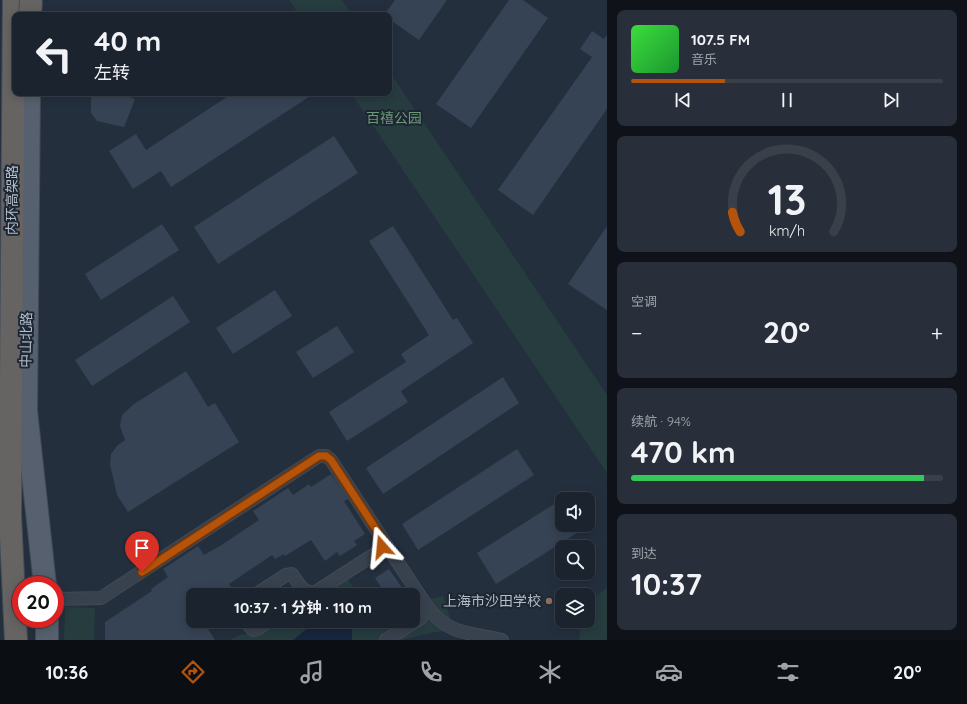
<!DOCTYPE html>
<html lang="zh">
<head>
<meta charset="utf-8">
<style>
  body { margin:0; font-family:Quicksand,"Noto Sans SC",sans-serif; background:#282f3a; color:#f1f3f6; height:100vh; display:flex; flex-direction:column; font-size:15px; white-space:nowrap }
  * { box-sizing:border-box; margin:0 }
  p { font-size:13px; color:#a0a4aa }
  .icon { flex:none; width:22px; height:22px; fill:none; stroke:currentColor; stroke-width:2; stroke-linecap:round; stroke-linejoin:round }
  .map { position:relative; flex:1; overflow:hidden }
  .sheet { display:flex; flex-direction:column; gap:10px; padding:10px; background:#0f1319; width:360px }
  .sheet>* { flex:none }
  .guide { position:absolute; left:12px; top:12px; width:380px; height:84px; border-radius:8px; box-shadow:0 2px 10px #0003,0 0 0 1px #39404a; background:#1b232e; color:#f1f3f6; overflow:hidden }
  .buttons { position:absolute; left:555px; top:492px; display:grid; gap:8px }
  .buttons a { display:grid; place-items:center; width:40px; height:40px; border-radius:8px; background:#1b232e; box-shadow:0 2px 10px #0003,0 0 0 1px #39404a; font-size:20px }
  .speed { position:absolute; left:12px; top:576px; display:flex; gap:8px; font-size:20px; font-weight:700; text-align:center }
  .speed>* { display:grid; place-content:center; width:52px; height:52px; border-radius:50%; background:#1b232e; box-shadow:0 2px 10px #0003,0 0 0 1px #39404a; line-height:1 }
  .speed .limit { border:6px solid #d22; background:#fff; color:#111 }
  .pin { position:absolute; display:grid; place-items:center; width:34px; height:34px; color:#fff; margin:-41px -17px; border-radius:50% 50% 50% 0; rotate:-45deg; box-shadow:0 0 4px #0007 }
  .pin .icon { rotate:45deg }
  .me { position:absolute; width:44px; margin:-22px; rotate:342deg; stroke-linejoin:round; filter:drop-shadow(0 0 3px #0008) }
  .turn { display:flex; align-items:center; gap:14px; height:84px; padding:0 16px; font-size:18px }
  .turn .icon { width:52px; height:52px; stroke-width:2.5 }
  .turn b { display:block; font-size:28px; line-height:34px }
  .big { font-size:30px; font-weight:700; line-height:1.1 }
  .sheet .tile { flex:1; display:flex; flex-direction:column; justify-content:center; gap:6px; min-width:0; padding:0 14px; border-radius:8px; background:#282f3a }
  .sheet .dial { align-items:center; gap:0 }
  .dial svg { height:104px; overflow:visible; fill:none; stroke:#39404a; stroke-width:7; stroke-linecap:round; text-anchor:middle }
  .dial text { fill:#f1f3f6; stroke:none }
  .song { display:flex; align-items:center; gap:12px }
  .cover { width:48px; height:48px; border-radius:6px; background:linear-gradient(135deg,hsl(120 70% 55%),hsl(130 70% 35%)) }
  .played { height:4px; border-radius:2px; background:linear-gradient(90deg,#b45309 30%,#39404a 30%) }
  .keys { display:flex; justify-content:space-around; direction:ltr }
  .heat { display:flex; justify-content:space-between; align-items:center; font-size:22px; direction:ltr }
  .charge { height:6px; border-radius:3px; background:linear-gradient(90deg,#34c759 94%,#39404a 0) }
  .trip { position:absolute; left:186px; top:588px; width:234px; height:40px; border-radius:8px; background:#1b232e; box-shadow:0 2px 10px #0003,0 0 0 1px #39404a; font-weight:700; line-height:40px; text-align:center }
  .tabs { display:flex; height:64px; justify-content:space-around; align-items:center; background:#0b0e12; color:#a0a4aa }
  .tabs .icon { width:28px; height:28px }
  .tabs .active { color:#b45309 }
  .tabs b { font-size:18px; color:#f1f3f6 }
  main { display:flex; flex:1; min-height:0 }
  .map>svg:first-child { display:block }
  .green { fill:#263c3f }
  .water { fill:#17263c }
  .building { fill:#364354 }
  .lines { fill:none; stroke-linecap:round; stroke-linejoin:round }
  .service-casing { stroke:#414a57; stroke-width:14 }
  .primary-casing { stroke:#414a57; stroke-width:24 }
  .trunk-casing { stroke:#434c59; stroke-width:24 }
  .service { stroke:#38414e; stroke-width:12 }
  .primary { stroke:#56606e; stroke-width:22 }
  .trunk { stroke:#656462; stroke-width:22 }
  .trunk-bridge-casing { stroke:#434c59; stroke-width:24; stroke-linecap:butt }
  .trunk-bridge { stroke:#656462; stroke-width:22 }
  .route-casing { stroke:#753606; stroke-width:10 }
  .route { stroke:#b45309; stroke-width:7 }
  .education-dot { fill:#8d6e63; stroke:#1d2633; stroke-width:1.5 }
  .labels { text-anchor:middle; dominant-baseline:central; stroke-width:4; stroke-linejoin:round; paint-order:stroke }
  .park-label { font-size:14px; fill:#6b9a76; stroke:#1d2633 }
  .street-label { font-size:14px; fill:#b4bcc9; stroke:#1d2633 }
  .poi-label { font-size:14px; fill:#b4bcc9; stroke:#1d2633; text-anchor:end }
</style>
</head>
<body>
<main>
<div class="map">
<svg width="607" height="640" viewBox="0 0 607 640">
  <rect width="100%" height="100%" fill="#242f3e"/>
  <g class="green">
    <path d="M289 0H342L352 15H299Z"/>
    <path d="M389 71 607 395V473L351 93H389Z"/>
    <path d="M348 579 358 595H325Z"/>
    <path d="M607 587V640H579L581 621H588L589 603Z"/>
    <path d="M443 596 454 630 430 633 402 640H230L239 635 247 634 258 621H272L279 625 285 621H413V603Z"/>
    <path d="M65 607 95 608 94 640H64Z"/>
  </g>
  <path class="water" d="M316 621H352V640H293Z"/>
  <g class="building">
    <path d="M395 0H447L419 40 389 19V15H384Z"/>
    <path d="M509 0H523L548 18 471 128 436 104Z"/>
    <path d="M592 31 604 39 607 35V109L533 215 498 190 592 57 580 49Z"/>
    <path d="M91 93H127L130 97 135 99 124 127 97 121 91 113Z"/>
    <path d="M233 93H315L171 187 161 171 133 189 109 151 136 134 146 150Z"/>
    <path d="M334 136 358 173 218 264 194 227Z"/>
    <path d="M162 224 179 250 101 300 85 274Z"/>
    <path d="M393 226 453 320 457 318 473 343 401 391 408 402 347 441 329 412 406 362 401 354 429 335 369 241Z"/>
    <path d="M607 226V310L568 284Z"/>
    <path d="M275 290 292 316 233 354 216 328Z"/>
    <path d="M173 296 190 322 92 386 75 360Z"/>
    <path d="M337 326 354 352 313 378 296 352Z"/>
    <path d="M186 371 208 407 215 403 239 442 128 512 117 495 110 464 111 454 117 446 125 440 120 426 122 415 134 404Z"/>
    <path d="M503 377 519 403 383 494 366 468Z"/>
    <path d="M517 449 534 475 418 550 402 524Z"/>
    <path d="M331 474 348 499 344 501 365 534 354 541 357 545 340 556 337 552 325 561 311 540 285 556 284 554 275 559 272 555 229 584 231 587 219 595H187L193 605V621H203L215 640H105V622L152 591 151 589 168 577 163 569 198 546 204 555 220 546 259 520 253 511 288 488 293 495 309 484 311 487Z"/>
    <path d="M576 490 582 499H562Z"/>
    <path d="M562 499V525H588V509L596 521 496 584 477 553Z"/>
    <path d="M389 569 407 595H386L375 578Z"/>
  </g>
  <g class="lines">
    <defs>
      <g id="service">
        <path d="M255 595 286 575 292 574C299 584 302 592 314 593"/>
        <path d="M311 595 378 552 385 549 391 552 426 605 421 618 386 640"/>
        <path d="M55 599 101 598 319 456H326L331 460 391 552"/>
        <path d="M426 605C448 636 470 632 502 640"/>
        <path d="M245 621 253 630 257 629 270 621"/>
      </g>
      <g id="primary">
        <path d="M29 93 26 411 45 585"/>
        <path d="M47 619V640"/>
      </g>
      <path id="trunk" d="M14 0 10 515 16 640"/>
    </defs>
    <use href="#service" class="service-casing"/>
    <use href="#primary" class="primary-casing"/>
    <use href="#trunk" class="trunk-casing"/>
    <use href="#service" class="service"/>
    <use href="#primary" class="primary"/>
    <use href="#trunk" class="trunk"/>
    <defs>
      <path id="trunk-bridge" d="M30 15 31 0"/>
    </defs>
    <use href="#trunk-bridge" class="trunk-bridge-casing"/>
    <use href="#trunk-bridge" class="trunk-bridge"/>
  </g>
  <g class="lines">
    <defs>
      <path id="route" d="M142 572 319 456H326L331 460 383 540 382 547"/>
    </defs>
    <use href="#route" class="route-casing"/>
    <use href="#route" class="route"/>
  </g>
  <circle class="education-dot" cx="549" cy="601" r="4"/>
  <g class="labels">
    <g class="park-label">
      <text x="394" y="118">百禧公园</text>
    </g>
    <g class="street-label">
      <text transform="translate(12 200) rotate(-90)">内环高架路</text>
      <text transform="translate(26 340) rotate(-89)">中山北路</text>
    </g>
    <g class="poi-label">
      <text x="541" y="601">上海市沙田学校</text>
    </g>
  </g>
</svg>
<div class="buttons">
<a><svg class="icon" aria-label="sound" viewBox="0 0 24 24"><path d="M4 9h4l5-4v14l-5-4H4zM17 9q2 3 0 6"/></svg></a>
<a><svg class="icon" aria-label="search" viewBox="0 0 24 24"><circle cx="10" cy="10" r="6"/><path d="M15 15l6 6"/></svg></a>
<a><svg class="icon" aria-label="layers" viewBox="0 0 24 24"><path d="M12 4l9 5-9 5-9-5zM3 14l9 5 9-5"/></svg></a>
</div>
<div class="speed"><div class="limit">20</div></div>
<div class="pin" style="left:142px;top:572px;background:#d93025"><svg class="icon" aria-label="arrive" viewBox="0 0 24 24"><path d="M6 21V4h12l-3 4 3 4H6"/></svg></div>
<svg class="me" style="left:382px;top:547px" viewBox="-20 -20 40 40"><path d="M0-17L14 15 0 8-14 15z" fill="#b45309" stroke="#fff" stroke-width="4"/></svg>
<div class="trip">10:37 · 1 分钟 · 110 m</div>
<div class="guide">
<div class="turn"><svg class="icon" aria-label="left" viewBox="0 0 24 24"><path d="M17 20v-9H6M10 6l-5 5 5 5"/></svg><div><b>40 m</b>左转</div></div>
</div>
</div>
<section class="sheet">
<div class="tile">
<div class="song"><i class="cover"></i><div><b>107.5 FM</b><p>音乐</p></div></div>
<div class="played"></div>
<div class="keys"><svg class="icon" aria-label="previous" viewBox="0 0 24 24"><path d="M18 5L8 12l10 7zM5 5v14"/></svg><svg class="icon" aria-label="pause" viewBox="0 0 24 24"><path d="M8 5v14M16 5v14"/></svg><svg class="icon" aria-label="next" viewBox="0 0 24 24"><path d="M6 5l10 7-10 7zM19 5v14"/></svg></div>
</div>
<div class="tile dial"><svg viewBox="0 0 100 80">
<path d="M14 69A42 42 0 1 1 86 69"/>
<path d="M14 69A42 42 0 0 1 8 54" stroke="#b45309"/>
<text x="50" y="56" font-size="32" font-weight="700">13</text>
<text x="50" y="72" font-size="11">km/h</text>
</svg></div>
<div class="tile"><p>空调</p>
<div class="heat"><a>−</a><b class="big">20°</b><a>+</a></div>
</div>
<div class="tile"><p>续航 · 94%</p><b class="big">470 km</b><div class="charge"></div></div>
<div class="tile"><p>到达</p><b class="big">10:37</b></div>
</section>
</main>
<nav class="tabs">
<b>10:36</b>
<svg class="icon active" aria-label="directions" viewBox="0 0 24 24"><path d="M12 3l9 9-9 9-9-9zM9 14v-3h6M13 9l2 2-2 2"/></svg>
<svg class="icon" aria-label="music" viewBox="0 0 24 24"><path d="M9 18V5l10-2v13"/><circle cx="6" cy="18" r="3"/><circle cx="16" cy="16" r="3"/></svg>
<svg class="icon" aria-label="phone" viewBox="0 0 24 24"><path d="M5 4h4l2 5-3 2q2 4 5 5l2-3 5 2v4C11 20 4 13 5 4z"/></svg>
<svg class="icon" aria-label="climate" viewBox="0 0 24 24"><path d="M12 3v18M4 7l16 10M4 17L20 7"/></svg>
<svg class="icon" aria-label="car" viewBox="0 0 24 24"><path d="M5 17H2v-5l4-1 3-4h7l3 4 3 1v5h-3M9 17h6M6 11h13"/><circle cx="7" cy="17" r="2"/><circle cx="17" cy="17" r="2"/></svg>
<svg class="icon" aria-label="filters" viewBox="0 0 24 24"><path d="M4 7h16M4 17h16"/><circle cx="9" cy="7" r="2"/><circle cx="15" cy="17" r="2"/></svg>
<b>20°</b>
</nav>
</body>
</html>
